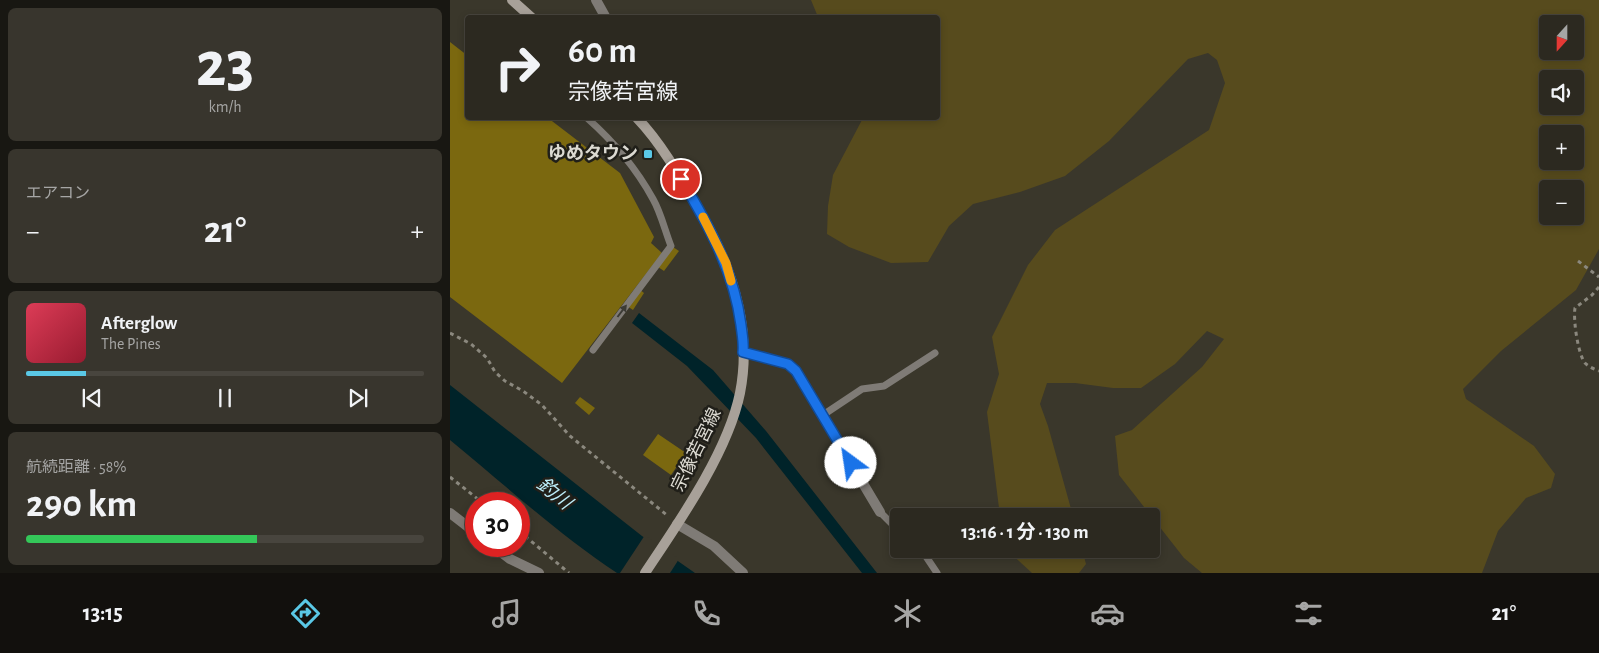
<!DOCTYPE html>
<html lang="ja">
<head>
<meta charset="utf-8">
<style>
  body { margin:0; font-family:"Alegreya Sans","Noto Sans JP",sans-serif; background:#38352d; color:#f1f3f6; height:100vh; display:flex; flex-direction:column; font-size:19px; white-space:nowrap }
  * { box-sizing:border-box; margin:0 }
  p { font-size:16px; color:#a6a6a5 }
  .icon { flex:none; width:28px; height:28px; fill:none; stroke:currentColor; stroke-width:2; stroke-linecap:round; stroke-linejoin:round }
  .map { position:relative; flex:1; overflow:hidden }
  .panel { display:flex; flex-direction:column; gap:8px; padding:8px; background:#181712; width:450px }
  .panel>* { flex:none }
  .top-card { position:absolute; left:15px; top:15px; width:475px; height:105px; border-radius:5px; box-shadow:0 2px 8px #0003,0 0 0 1px #48453e; background:#2c2920; color:#f1f3f6; overflow:hidden }
  .needle { width:32px; rotate:201deg }
  .controls { position:absolute; left:1089px; top:15px; display:grid; gap:10px }
  .controls a { display:grid; place-items:center; width:45px; height:45px; border-radius:5px; background:#2c2920; box-shadow:0 2px 8px #0003,0 0 0 1px #48453e; font-size:25px }
  .speed { position:absolute; left:15px; top:492px; display:flex; gap:10px; font-size:25px; font-weight:700; text-align:center }
  .speed>* { display:grid; place-content:center; width:65px; height:65px; border-radius:50%; background:#2c2920; box-shadow:0 2px 8px #0003,0 0 0 1px #48453e; line-height:1 }
  .speed .limit { border:8px solid #d22; background:#fff; color:#111 }
  .pin { position:absolute; display:grid; place-items:center; width:42px; height:42px; color:#fff; margin:-21px; border:2px solid #fff; border-radius:50%; box-shadow:0 1px 5px #0007 }
  .me { position:absolute; width:55px; margin:-28px; rotate:329deg; stroke-linejoin:round; filter:drop-shadow(0 0 4px #0008) }
  .turn { display:flex; align-items:center; gap:18px; height:105px; padding:0 20px; font-size:22px }
  .turn .icon { width:65px; height:65px; stroke-width:2.5 }
  .turn b { display:block; font-size:35px; line-height:42px }
  .big { font-size:38px; font-weight:700; line-height:1.1 }
  .panel .card { flex:1; display:flex; flex-direction:column; justify-content:center; gap:8px; min-width:0; padding:0 18px; border-radius:8px; background:#38352d }
  .panel .dial { align-items:center; gap:0 }
  .dial b { font-size:65px; line-height:1 }
  .song { display:flex; align-items:center; gap:15px }
  .cover { width:60px; height:60px; border-radius:8px; background:linear-gradient(135deg,hsl(350 70% 55%),hsl(350 70% 35%)) }
  .played { height:5px; border-radius:2px; background:linear-gradient(90deg,#5ac8e6 15%,#48453e 15%) }
  .keys { display:flex; justify-content:space-around; direction:ltr }
  .heat { display:flex; justify-content:space-between; align-items:center; font-size:28px; direction:ltr }
  .charge { height:8px; border-radius:4px; background:linear-gradient(90deg,#34c759 58%,#48453e 0) }
  .trip { position:absolute; left:440px; top:508px; width:270px; height:50px; border-radius:5px; background:#2c2920; box-shadow:0 2px 8px #0003,0 0 0 1px #48453e; font-weight:700; line-height:50px; text-align:center }
  .tab-bar { display:flex; height:80px; justify-content:space-around; align-items:center; background:#12100d; color:#a6a6a5 }
  .tab-bar .icon { width:35px; height:35px }
  .tab-bar .selected { color:#5ac8e6 }
  .tab-bar b { font-size:22px; color:#f1f3f6 }
  main { display:flex; flex:1; min-height:0 }
  .map>svg:first-child { display:block }
  .green { fill:#574b1d; fill-rule:evenodd }
  .water { fill:#002329 }
  .pier { fill:#3a372b }
  .building { fill:#7b680f }
  .lines { fill:none; stroke-linecap:round; stroke-linejoin:round }
  .path { stroke:#8b887e; stroke-width:3; stroke-dasharray:4 4; stroke-linecap:butt }
  .lane { stroke:#7f7b76; stroke-width:7 }
  .street { stroke:#7f7b76; stroke-width:10 }
  .secondary { stroke:#a8a199; stroke-width:10 }
  .oneway { fill:#3c3b35 }
  .route-casing { stroke:#114b97; stroke-width:12 }
  .route { stroke:#1a73e8; stroke-width:9 }
  .slow { stroke:#f59e0b; stroke-width:9 }
  .poi-dot { fill:#5ac8e6; stroke:#201f19; stroke-width:2 }
  .labels { text-anchor:middle; dominant-baseline:central; stroke-width:5; stroke-linejoin:round; paint-order:stroke }
  .poi-label { font-size:18px; font-weight:bold; fill:#dcdad2; stroke:#201f19; text-anchor:end }
  .street-label { font-size:18px; fill:#dcdad2; stroke:#201f19 }
  .water-label { font-size:19px; font-style:italic; fill:#bcedf9; stroke:#201f19 }
</style>
</head>
<body>
<main>
<section class="panel">
<div class="card dial"><b>23</b><p>km/h</p></div>
<div class="card"><p>エアコン</p>
<div class="heat"><a>−</a><b class="big">21°</b><a>+</a></div>
</div>
<div class="card">
<div class="song"><i class="cover"></i><div><b>Afterglow</b><p>The Pines</p></div></div>
<div class="played"></div>
<div class="keys"><svg class="icon" aria-label="previous" viewBox="0 0 24 24"><path d="M18 5L8 12l10 7zM5 5v14"/></svg><svg class="icon" aria-label="pause" viewBox="0 0 24 24"><path d="M8 5v14M16 5v14"/></svg><svg class="icon" aria-label="next" viewBox="0 0 24 24"><path d="M6 5l10 7-10 7zM19 5v14"/></svg></div>
</div>
<div class="card"><p>航続距離 · 58%</p><b class="big">290 km</b><div class="charge"></div></div>
</section>
<div class="map">
<svg width="1149" height="573" viewBox="0 0 1149 573">
  <rect width="100%" height="100%" fill="#3a372b"/>
  <g class="green">
    <path d="M361 0H1149V249L1126 290 1051 351 1013 389 1016 399 1084 446 1105 474 1101 488 1076 498 1048 531 1032 573H752L734 558 669 475 665 436 682 430 752 367 774 339 757 331 725 364 691 388H663L625 383H597L590 404 598 426 623 516H550L537 412 549 374 542 337 578 265 605 230 759 130 775 83 767 60 758 53 738 59 659 141 615 176 570 192 523 204 499 226 478 262 441 263 399 247 377 234 378 206 383 175 413 118H488V18L368 17ZM1098 24H1125V51H1098ZM1098 79H1125V106H1098ZM1098 134H1125V161H1098ZM1098 189H1125V216H1098Z"/>
    <path d="M556 549H632L636 564 629 573H582Z"/>
  </g>
  <g class="water">
    <path d="M189 313 263 370 316 431 427 573H412L306 438 237 366 182 323Z"/>
    <path d="M0 385 192 536 245 573H167C108 534 55 485 0 440Z"/>
  </g>
  <path class="pier" d="M195 535 229 559 220 573H170Z"/>
  <g class="building">
    <path d="M0 42 18 56V118H98L170 173 204 237 201 243 212 253 112 383 0 297Z"/>
    <path d="M223 247 229 251 214 271 208 267Z"/>
    <path d="M189 289 194 293 183 310 177 306Z"/>
    <path d="M130 397 145 408 139 415 125 403Z"/>
    <path d="M208 434 236 453 221 475 193 455Z"/>
  </g>
  <g class="lines">
    <g class="path">
      <path d="M1128 261 1149 277"/>
      <path d="M1149 287 1142 295 1125 308C1123 320 1128 354 1135 363 1139 367 1144 369 1149 371"/>
      <path d="M0 333 21 344 37 358 45 372 55 381 73 391 92 405 120 436 218 516"/>
      <path d="M0 477 34 504"/>
      <path d="M69 531 119 573"/>
    </g>
    <g class="lane">
      <path d="M137 118C163 141 186 168 203 199 211 213 215 231 221 246L143 350"/>
      <path d="M373 415 412 389 434 386 485 353"/>
      <path d="M430 512 442 524 449 527"/>
      <path d="M471 549 487 573"/>
    </g>
    <g class="street">
      <path d="M146 0 156 18"/>
      <path d="M293 352 338 364 346 371 430 512"/>
      <path d="M0 513 26 533"/>
      <path d="M227 524 264 546 293 573"/>
      <path d="M43 546 60 559 89 573"/>
    </g>
    <g class="secondary">
      <path d="M62 0 82 18"/>
      <path d="M187 118C211 143 229 175 246 205 280 261 303 327 290 393 278 452 229 522 195 573"/>
    </g>
  </g>
  <defs><path id="oneway-solid" d="M-6-.8H1V-3.2L6.5 0L1 3.2V.8H-6Z" transform="scale(1.25)"/></defs>
  <use class="oneway" href="#oneway-solid" transform="translate(172 311) rotate(-53)"/>
  <g class="lines">
    <defs>
      <path id="route" d="M231 179C258 224 284 271 291 325 292 334 294 343 293 352L338 364 346 371 401 463"/>
    </defs>
    <use href="#route" class="route-casing"/>
    <use href="#route" class="route"/>
    <path class="slow" d="M253 217 276 263 281 281"/>
  </g>
  <rect class="poi-dot" x="193" y="149" width="10" height="10" rx="2.5"/>
  <g class="labels">
    <g class="poi-label">
      <text x="188" y="154">ゆめタウン</text>
    </g>
    <g class="street-label">
      <text transform="translate(247 450) rotate(-64)">宗像若宮線</text>
    </g>
    <g class="water-label">
      <text transform="translate(104 494) rotate(39)">釣川</text>
    </g>
  </g>
</svg>
<div class="controls">
<a><svg class="needle" viewBox="-14 -14 28 28"><path d="M0-13l5 13h-10z" fill="#e53935"/><path d="M0 13l5-13h-10z" fill="#a6a6a5"/></svg></a>
<a><svg class="icon" aria-label="sound" viewBox="0 0 24 24"><path d="M4 9h4l5-4v14l-5-4H4zM17 9q2 3 0 6"/></svg></a>
<a>+</a>
<a>−</a>
</div>
<div class="speed"><div class="limit">30</div></div>
<div class="pin" style="left:231px;top:179px;background:#d93025"><svg class="icon" aria-label="arrive" viewBox="0 0 24 24"><path d="M6 21V4h12l-3 4 3 4H6"/></svg></div>
<svg class="me" style="left:401px;top:463px" viewBox="-20 -20 40 40"><circle r="19" fill="#fff"/><path d="M0-13L10 11 0 6-10 11z" fill="#1a73e8"/></svg>
<div class="trip">13:16 · 1 分 · 130 m</div>
<div class="top-card">
<div class="turn"><svg class="icon" aria-label="right" viewBox="0 0 24 24"><path d="M7 20v-9h11M14 6l5 5-5 5"/></svg><div><b>60 m</b>宗像若宮線</div></div>
</div>
</div>
</main>
<nav class="tab-bar">
<b>13:15</b>
<svg class="icon selected" aria-label="directions" viewBox="0 0 24 24"><path d="M12 3l9 9-9 9-9-9zM9 14v-3h6M13 9l2 2-2 2"/></svg>
<svg class="icon" aria-label="music" viewBox="0 0 24 24"><path d="M9 18V5l10-2v13"/><circle cx="6" cy="18" r="3"/><circle cx="16" cy="16" r="3"/></svg>
<svg class="icon" aria-label="phone" viewBox="0 0 24 24"><path d="M5 4h4l2 5-3 2q2 4 5 5l2-3 5 2v4C11 20 4 13 5 4z"/></svg>
<svg class="icon" aria-label="climate" viewBox="0 0 24 24"><path d="M12 3v18M4 7l16 10M4 17L20 7"/></svg>
<svg class="icon" aria-label="car" viewBox="0 0 24 24"><path d="M5 17H2v-5l4-1 3-4h7l3 4 3 1v5h-3M9 17h6M6 11h13"/><circle cx="7" cy="17" r="2"/><circle cx="17" cy="17" r="2"/></svg>
<svg class="icon" aria-label="filters" viewBox="0 0 24 24"><path d="M4 7h16M4 17h16"/><circle cx="9" cy="7" r="2"/><circle cx="15" cy="17" r="2"/></svg>
<b>21°</b>
</nav>
</body>
</html>
